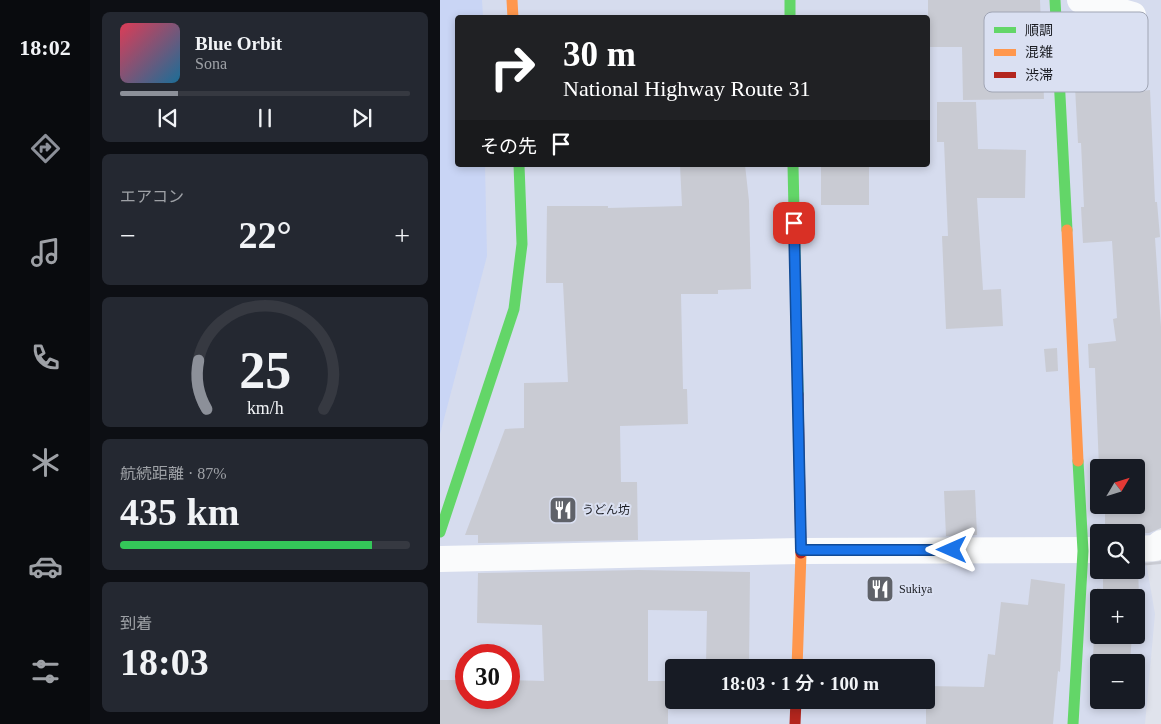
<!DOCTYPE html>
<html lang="ja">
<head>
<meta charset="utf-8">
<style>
  body { margin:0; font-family:"Times New Roman","Noto Sans JP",serif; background:#242831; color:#f1f3f6; height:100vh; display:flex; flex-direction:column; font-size:19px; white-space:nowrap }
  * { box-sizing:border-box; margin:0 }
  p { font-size:16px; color:#9ea1a6 }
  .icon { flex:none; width:28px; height:28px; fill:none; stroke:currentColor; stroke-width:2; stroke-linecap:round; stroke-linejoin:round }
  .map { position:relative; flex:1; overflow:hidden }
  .drawer { display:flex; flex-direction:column; gap:12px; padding:12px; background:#0d0f14; width:350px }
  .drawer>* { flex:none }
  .guide { position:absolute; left:15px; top:15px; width:475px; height:152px; border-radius:5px; box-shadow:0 2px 8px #0003; background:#202124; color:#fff; overflow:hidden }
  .needle { width:32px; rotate:52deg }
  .buttons { position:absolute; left:650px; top:459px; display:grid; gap:10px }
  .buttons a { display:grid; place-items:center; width:55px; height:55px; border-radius:5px; background:#171b24; box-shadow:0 2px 8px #0003; font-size:25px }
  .speed { position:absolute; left:15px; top:644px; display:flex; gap:10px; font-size:25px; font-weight:700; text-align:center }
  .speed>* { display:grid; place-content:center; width:65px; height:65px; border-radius:50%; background:#171b24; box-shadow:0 2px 8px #0003; line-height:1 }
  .speed .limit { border:8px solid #d22; background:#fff; color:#111 }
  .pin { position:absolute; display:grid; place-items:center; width:42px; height:42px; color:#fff; margin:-21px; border-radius:10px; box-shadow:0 2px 8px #0006 }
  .me { position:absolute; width:55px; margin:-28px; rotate:270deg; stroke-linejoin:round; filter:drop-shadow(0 0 4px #0008) }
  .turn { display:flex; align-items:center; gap:18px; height:105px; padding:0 25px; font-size:22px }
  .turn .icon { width:65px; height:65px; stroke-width:2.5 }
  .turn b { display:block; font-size:35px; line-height:42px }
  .then { display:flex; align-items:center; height:48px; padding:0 25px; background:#0003; gap:10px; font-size:19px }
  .big { font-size:38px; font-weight:600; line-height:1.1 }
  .drawer .tile { flex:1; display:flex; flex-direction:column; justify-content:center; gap:8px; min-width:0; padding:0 18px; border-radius:8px; background:#242831 }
  .drawer .dial { align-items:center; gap:0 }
  .dial svg { height:130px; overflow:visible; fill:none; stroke:#363941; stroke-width:7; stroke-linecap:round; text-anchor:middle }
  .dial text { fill:#f1f3f6; stroke:none }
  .song { display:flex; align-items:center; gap:15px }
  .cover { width:60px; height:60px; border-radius:8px; background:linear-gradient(135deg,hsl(350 70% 55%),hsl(200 70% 35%)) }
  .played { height:5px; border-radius:2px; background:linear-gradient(90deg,#8c9099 20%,#363941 20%) }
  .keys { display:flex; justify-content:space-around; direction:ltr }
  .heat { display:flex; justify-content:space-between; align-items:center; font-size:28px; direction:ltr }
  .charge { height:8px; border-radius:4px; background:linear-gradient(90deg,#34c759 87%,#363941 0) }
  .trip { position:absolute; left:225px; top:659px; width:270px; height:50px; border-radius:5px; background:#171b24; box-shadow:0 2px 8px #0003; font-weight:600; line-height:50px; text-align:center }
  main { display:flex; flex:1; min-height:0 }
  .dock { display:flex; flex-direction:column; width:90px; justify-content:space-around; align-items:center; background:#090b0e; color:#9ea1a6 }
  .dock .icon { width:35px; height:35px }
  .dock .on { color:#8c9099 }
  .dock b { font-size:22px; color:#f1f3f6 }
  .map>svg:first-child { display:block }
  .built { fill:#d6dcee; fill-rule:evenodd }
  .green { fill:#c9d5f5 }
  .building { fill:#c9cbd3 }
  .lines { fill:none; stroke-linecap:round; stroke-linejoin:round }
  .street { stroke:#fafbfc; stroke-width:26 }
  .fast { stroke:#63d668; stroke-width:11 }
  .slow { stroke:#ff974d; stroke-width:11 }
  .jam { stroke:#b3261e; stroke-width:11 }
  .route-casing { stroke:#114b97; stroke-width:12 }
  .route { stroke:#1a73e8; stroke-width:9 }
  .labels { text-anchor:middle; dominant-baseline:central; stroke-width:4; stroke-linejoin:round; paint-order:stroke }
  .poi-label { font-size:12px; fill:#1a1c22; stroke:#dae0f2; text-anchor:start }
  .key { fill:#dae0f2; stroke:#a0a5b4; stroke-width:1 }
  .key-label { font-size:14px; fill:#1a1c22 }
</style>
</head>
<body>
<main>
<nav class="dock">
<b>18:02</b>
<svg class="icon on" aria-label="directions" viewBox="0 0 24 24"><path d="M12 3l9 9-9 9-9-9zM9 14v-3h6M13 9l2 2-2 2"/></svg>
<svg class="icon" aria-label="music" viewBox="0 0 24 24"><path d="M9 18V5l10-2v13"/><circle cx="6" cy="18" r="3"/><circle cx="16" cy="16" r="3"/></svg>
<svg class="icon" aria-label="phone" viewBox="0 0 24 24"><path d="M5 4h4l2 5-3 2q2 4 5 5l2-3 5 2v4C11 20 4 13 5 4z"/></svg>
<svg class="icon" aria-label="climate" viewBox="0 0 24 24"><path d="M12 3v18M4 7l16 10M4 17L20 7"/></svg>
<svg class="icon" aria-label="car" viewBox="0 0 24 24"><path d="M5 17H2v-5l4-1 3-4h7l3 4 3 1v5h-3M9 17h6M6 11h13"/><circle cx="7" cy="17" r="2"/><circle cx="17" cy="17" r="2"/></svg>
<svg class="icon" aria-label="filters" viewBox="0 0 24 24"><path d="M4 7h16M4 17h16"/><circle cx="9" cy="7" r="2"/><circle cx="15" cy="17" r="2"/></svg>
</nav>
<section class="drawer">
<div class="tile">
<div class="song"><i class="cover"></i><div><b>Blue Orbit</b><p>Sona</p></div></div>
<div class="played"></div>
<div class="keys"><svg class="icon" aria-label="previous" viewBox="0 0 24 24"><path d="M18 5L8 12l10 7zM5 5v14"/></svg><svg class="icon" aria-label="pause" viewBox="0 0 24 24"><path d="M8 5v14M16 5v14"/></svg><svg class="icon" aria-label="next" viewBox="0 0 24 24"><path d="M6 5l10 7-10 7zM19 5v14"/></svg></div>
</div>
<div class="tile"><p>エアコン</p>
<div class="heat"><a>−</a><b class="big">22°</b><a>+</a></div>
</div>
<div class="tile dial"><svg viewBox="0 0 100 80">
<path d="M14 69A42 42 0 1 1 86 69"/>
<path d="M14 69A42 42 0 0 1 9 39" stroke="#8c9099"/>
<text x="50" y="56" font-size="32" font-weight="700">25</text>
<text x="50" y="72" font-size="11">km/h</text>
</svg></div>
<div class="tile"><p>航続距離 · 87%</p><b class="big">435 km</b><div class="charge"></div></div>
<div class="tile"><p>到着</p><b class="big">18:03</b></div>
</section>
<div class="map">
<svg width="721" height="724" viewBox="0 0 721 724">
  <rect width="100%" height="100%" fill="#e0e3ec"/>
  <path class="built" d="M0 0H721V526L703 544 715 614 705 724H0ZM18 18H488V165H18ZM659 468H696V505H659ZM659 532H696V570H659ZM659 598H696V635H659ZM26 655H69V698H26ZM659 662H696V700H659ZM234 668H486V700H234Z"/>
  <path class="green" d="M0 0H42L43 17 18 18V165H45L47 256 0 434Z"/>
  <g class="building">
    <path d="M488 0H600L604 99 523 100 522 47H488Z"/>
    <path d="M631 12 681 27 684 62 699 61 702 91 710 90 715 202H717L720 237 715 238 721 327V528L709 533 665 532V505H696V468H659L655 368H649L648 344 676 341 673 319 677 318 672 241 643 243 641 207H644L641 143H638Z"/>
    <path d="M497 102H536L538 149 586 150 585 198H537L543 290 561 289 563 326 506 329 502 236H508L504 142H497Z"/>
    <path d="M240 165H305L309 201 311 289 278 290V294H241L243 389H247L248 424 180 426 181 482H197L198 540 38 543V535H25L65 429 84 428V383L128 382 123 283H106L107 206H168V208L242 206Z"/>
    <rect x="381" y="165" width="48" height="40"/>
    <path d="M617 348 618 371 606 372 604 349Z"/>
    <path d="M535 490 537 535 506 536 504 491Z"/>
    <path d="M721 561V564L698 566 699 597 659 598V635H692L690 662H659V674L652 673 657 588 663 589V570H696V564Z"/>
    <path d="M199 570 310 572 309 666 266 665 267 611 208 610V681H228V724H0V680H26V698H69V680L104 681 102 625 37 623 38 573Z"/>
    <path d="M591 579 625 584 620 672 618 671 613 724H486V686L544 687 548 654 555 655 561 602 588 605Z"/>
  </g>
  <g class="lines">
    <g class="street">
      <path d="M640 0 693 15"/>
      <path d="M696 549 715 548 721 543"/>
      <path d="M0 559 361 551 659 550"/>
    </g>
    <g class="fast">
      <path d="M350 0V18"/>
      <path d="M615 0 627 230"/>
      <path d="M353 165 358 394"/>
      <path d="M0 532 74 309 82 244 79 165"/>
      <path d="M633 724 643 551 638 461"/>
    </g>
    <g class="slow">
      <path d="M72 0 73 18"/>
      <path d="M627 230 638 461"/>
      <path d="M357 668 361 553"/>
    </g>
    <g class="jam">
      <path d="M358 394 361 553"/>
      <path d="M355 724 356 700"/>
    </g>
  </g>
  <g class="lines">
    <defs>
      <path id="route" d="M354 223 361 550H512"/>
    </defs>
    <use href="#route" class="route-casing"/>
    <use href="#route" class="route"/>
  </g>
  <defs>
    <symbol id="restaurant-square" viewBox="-11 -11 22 22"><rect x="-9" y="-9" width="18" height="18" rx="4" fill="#5f6269" stroke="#dae0f2"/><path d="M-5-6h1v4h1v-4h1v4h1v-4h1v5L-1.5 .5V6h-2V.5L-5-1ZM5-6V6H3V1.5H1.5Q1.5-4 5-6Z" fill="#fff"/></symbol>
  </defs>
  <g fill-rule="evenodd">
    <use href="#restaurant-square" x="107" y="494" width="32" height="32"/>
    <use href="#restaurant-square" x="424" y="573" width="32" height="32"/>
  </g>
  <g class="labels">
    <g class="poi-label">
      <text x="142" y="510">うどん坊</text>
      <text x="459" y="589">Sukiya</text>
    </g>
  </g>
  <rect x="544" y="12" width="164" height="80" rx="8" class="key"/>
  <rect x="554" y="27" width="22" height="6" fill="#63d668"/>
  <rect x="554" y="49" width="22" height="7" fill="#ff974d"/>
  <rect x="554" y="72" width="22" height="6" fill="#b3261e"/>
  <g class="key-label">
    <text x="585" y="35">順調</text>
    <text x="585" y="57">混雑</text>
    <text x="585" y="80">渋滞</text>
  </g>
</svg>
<div class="buttons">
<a><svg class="needle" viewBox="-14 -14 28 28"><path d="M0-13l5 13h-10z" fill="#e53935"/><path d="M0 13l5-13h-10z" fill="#9ea1a6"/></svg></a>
<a><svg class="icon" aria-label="search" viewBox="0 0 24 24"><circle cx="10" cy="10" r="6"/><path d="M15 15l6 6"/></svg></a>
<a>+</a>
<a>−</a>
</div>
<div class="speed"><div class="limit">30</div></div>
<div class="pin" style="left:354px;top:223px;background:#d93025"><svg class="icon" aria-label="arrive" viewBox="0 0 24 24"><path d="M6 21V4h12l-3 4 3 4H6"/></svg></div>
<svg class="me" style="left:512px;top:550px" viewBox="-20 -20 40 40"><path d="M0-17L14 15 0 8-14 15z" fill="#1a73e8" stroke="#fff" stroke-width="4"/></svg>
<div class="trip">18:03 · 1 分 · 100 m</div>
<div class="guide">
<div class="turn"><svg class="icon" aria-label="right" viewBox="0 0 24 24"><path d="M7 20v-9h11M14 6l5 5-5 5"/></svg><div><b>30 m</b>National Highway Route 31</div></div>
<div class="then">その先<svg class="icon" aria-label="arrive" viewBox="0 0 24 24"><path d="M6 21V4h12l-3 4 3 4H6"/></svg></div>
</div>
</div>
</main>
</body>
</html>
